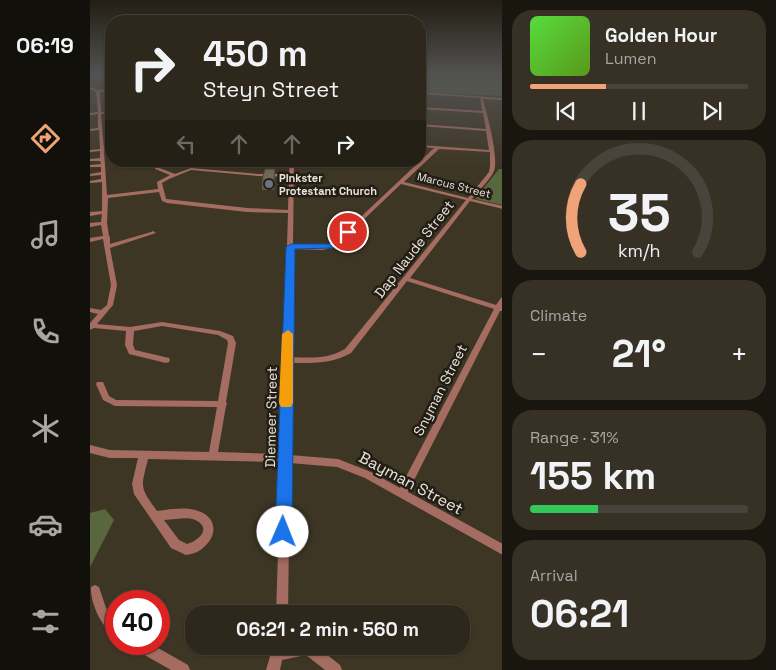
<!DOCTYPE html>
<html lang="en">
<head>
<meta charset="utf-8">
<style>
  body { margin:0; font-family:"Space Grotesk",sans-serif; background:#363025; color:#f1f3f6; height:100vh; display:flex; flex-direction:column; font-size:19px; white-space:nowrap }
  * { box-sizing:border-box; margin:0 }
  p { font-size:16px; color:#a7a6a3 }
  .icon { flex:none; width:28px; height:28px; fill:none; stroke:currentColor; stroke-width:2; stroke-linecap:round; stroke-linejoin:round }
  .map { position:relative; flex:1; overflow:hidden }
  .panel { display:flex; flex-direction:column; gap:10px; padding:10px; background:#19160f; width:274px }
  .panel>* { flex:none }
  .top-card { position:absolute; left:15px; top:15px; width:321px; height:152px; border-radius:20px; box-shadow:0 1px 4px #0004,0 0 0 1px #49443b; background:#2e281c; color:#f1f3f6; overflow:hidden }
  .speed { position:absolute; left:15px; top:590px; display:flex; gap:10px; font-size:25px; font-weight:700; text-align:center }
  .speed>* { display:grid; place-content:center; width:65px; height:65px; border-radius:50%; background:#2e281c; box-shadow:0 1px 4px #0004,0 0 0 1px #49443b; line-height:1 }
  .speed .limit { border:8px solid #d22; background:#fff; color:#111 }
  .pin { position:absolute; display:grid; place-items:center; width:42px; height:42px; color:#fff; margin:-21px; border:2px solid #fff; border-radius:50%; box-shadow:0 1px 5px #0007 }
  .me { position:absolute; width:55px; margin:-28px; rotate:1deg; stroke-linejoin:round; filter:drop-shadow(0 0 4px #0008) }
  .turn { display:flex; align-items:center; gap:18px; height:105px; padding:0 15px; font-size:22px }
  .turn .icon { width:65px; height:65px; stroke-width:2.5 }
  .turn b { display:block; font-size:35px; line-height:42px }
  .lanes { display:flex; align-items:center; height:48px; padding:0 15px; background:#0003; justify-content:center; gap:25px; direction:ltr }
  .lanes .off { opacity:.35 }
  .big { font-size:38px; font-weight:600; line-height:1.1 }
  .panel .card { flex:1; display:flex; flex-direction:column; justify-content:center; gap:8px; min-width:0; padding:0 18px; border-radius:20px; background:#363025 }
  .panel .dial { align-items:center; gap:0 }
  .dial svg { height:130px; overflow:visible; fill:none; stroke:#49443b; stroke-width:7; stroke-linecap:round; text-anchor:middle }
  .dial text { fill:#f1f3f6; stroke:none }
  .song { display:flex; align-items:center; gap:15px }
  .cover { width:60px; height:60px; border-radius:8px; background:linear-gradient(135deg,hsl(110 70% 55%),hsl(90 70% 35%)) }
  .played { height:5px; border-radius:2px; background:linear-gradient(90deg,#efa377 35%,#49443b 35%) }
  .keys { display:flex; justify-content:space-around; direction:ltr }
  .heat { display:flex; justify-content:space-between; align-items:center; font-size:28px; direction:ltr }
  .charge { height:8px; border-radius:4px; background:linear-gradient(90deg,#34c759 31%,#49443b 0) }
  .trip { position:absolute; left:95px; top:605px; width:285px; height:50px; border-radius:20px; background:#2e281c; box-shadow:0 1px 4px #0004,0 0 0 1px #49443b; font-weight:600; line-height:50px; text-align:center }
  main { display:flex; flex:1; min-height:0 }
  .dock { display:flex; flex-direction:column; width:90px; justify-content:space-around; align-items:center; background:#12100b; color:#a7a6a3 }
  .dock .icon { width:35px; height:35px }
  .dock .current { color:#efa377 }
  .dock b { font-size:22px; color:#f1f3f6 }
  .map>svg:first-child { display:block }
  .green { fill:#59673e }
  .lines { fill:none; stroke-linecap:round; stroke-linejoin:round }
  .minor { fill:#a56d61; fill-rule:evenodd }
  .wall { fill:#5f5847 }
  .shaded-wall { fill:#4e473a }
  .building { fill:#6f6653; stroke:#4e473a }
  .route { fill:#1a73e8; stroke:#114b97 }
  .slow { fill:#f59e0b }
  .worship-dot { fill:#6b7280; stroke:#221e16; stroke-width:2 }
  .labels { text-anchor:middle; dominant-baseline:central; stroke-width:5; stroke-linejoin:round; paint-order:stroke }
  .far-poi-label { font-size:11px; font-weight:bold; fill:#eae5da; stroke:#221e16; text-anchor:start }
  .far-street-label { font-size:11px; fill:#eae5da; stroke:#221e16 }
  .street-label { font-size:14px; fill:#eae5da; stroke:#221e16 }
  .near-street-label { font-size:16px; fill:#eae5da; stroke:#221e16 }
</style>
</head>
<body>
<main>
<nav class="dock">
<b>06:19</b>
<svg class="icon current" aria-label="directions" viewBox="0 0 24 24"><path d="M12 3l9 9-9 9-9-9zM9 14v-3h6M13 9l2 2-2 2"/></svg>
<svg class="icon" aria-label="music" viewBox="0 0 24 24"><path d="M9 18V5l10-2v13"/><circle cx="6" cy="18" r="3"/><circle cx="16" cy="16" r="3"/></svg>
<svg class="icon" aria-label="phone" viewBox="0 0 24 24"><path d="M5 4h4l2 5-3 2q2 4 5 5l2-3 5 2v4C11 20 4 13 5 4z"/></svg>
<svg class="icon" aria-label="climate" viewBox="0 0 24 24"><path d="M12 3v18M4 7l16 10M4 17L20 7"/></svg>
<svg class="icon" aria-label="car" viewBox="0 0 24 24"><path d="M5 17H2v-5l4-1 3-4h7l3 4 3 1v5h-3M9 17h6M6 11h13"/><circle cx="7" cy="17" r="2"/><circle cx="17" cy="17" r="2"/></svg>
<svg class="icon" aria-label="filters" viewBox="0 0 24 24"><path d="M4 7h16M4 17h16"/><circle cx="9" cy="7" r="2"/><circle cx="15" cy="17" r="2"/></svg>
</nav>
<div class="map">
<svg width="413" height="670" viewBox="0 0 413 670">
  <rect width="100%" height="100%" fill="#3e3625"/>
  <g class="green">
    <path d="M348 74H412V96L330 92V79Z"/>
    <path d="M409 169H412V205L385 199Z"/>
    <path d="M15 509 24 520 0 567V513Z"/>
  </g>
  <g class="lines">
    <g class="minor">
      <path d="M0 87 8 90 21 89V91L10 92 11 112 21 111V113L11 114 14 148H21V150L14 151 17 195 68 189 67 182 80 175 65 169V168L67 167 85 174 101 168 168 174H199L200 161H204L203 245 233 246 242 244 344 148 330 147V145L399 150 396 131 330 126V124L396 129 393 113 330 109V107L392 111 390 98 330 94V92L413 98V100L393 99C397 114 409 157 404 171 400 180 388 191 382 199L413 206V209L380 201 320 278 406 305 411 298 413 297V311H410L318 492 413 544V555L275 478 247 467 200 463 198 614H186L191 462 58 459C51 488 49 486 67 511 82 509 97 506 111 512 127 519 127 536 114 547 109 552 103 554 96 555L81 548 44 494 42 484 48 458H20L0 453V445L20 450 119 452 127 407 25 406 13 400 6 384 7 382H13L19 396 26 400 128 401 138 343 137 340 128 335 72 326 44 331 43 345 45 350 79 358 80 360 79 362 76 363 39 354 35 345 36 331 4 328 0 330V323L8 314 0 312V308L11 310 17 305 21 285 13 239 0 242V238L13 236 11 225 0 227V223L11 222 12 214 0 216V212L12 211V182L0 183V181L11 179V175L0 176V174L11 172V167H0V165L11 164 10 161H0V159L10 158V151L0 152V150L10 149 9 130 0 131V129L8 128V114L0 115V113L8 112 6 92 0 89ZM349 149 400 152V166L399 172 378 198 314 182ZM101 170 168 176 199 177 198 210 157 208 76 199 72 183 79 179ZM311 184 376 200 255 349C238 359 221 358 202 357L203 249 233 250 246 246ZM69 192 72 201 77 203 157 212 198 213 191 454 128 452 136 406 137 404 136 402 146 343 143 336 130 331 72 322 40 327 7 324 23 305 27 285 20 248 66 233 63 231 61 232 20 244V237L19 236 17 223 18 198ZM317 281 404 309 310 488 281 472 248 459 200 455 202 363C223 363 242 364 261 353ZM86 519C94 518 105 517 111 524 119 533 104 542 97 544L89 540 74 520Z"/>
      <path d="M5 585 9 587 16 608 26 620V635C12 630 0 602 1 587Z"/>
      <path d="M43 644H61L98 665 100 670H81L44 649Z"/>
      <path d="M183 646H226L250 665 252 670H235L216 655 192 660 190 670H176Z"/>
    </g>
  </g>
  <path class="wall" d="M185 169V179L184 190H172V180Z"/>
  <path class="shaded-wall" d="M185 169V179L184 190V180Z"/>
  <path class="building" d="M175 169H185L184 180H172Z"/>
  <linearGradient id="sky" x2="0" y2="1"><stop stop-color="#221e14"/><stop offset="0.44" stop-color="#525251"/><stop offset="1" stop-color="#525251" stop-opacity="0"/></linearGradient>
  <rect width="413" height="168" fill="url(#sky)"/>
  <path class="route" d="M258 230 261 231V234L244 248 205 249 202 532 199 537 193 540 188 537 185 532 196 247 201 244H239Z"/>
  <path class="slow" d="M198 330 203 334V403L201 407H191L189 403 192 334Z"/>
  <circle class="worship-dot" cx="179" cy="184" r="5"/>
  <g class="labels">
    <g class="far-poi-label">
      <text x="189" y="178">Pinkster<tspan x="189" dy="13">Protestant Church</tspan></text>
    </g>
    <g class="far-street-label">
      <text transform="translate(364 185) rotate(14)">Marcus Street</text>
    </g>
    <g class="street-label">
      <text transform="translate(324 249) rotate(-52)">Dap Naude Street</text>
      <text transform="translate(350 390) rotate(-63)">Snyman Street</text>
      <text transform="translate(181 417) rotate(-89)">Diemeer Street</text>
    </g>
    <g class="near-street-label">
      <text transform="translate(321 483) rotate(28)">Bayman Street</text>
    </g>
  </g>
</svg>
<div class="speed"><div class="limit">40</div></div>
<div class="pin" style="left:258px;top:232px;background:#d93025"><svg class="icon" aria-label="arrive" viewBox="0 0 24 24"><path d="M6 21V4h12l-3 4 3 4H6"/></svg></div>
<svg class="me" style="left:193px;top:532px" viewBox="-20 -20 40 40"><circle r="19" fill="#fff"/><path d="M0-13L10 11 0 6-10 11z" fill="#1a73e8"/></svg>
<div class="trip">06:21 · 2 min · 560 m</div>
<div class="top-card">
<div class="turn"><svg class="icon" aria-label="right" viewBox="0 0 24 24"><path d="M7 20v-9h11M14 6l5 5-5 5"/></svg><div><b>450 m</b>Steyn Street</div></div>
<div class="lanes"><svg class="icon off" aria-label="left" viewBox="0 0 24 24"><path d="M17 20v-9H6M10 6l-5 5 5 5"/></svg><svg class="icon off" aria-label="ahead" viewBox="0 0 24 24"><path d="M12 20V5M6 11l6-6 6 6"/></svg><svg class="icon off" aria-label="ahead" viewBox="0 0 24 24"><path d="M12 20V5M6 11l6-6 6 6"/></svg><svg class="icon" aria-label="right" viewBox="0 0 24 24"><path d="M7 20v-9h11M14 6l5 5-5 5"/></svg></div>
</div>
</div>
<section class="panel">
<div class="card">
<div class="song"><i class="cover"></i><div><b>Golden Hour</b><p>Lumen</p></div></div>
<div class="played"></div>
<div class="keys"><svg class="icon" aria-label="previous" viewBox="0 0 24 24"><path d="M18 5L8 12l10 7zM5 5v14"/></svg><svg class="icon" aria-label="pause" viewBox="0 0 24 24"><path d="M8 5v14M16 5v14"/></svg><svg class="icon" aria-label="next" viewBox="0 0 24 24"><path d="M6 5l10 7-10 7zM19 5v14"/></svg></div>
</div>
<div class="card dial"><svg viewBox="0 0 100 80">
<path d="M14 69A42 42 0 1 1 86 69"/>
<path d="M14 69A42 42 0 0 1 14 27" stroke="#efa377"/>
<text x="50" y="56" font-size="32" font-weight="700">35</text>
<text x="50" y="72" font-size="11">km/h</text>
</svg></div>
<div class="card"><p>Climate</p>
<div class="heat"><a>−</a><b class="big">21°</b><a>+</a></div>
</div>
<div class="card"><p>Range · 31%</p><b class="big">155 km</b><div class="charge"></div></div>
<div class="card"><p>Arrival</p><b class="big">06:21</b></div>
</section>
</main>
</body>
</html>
